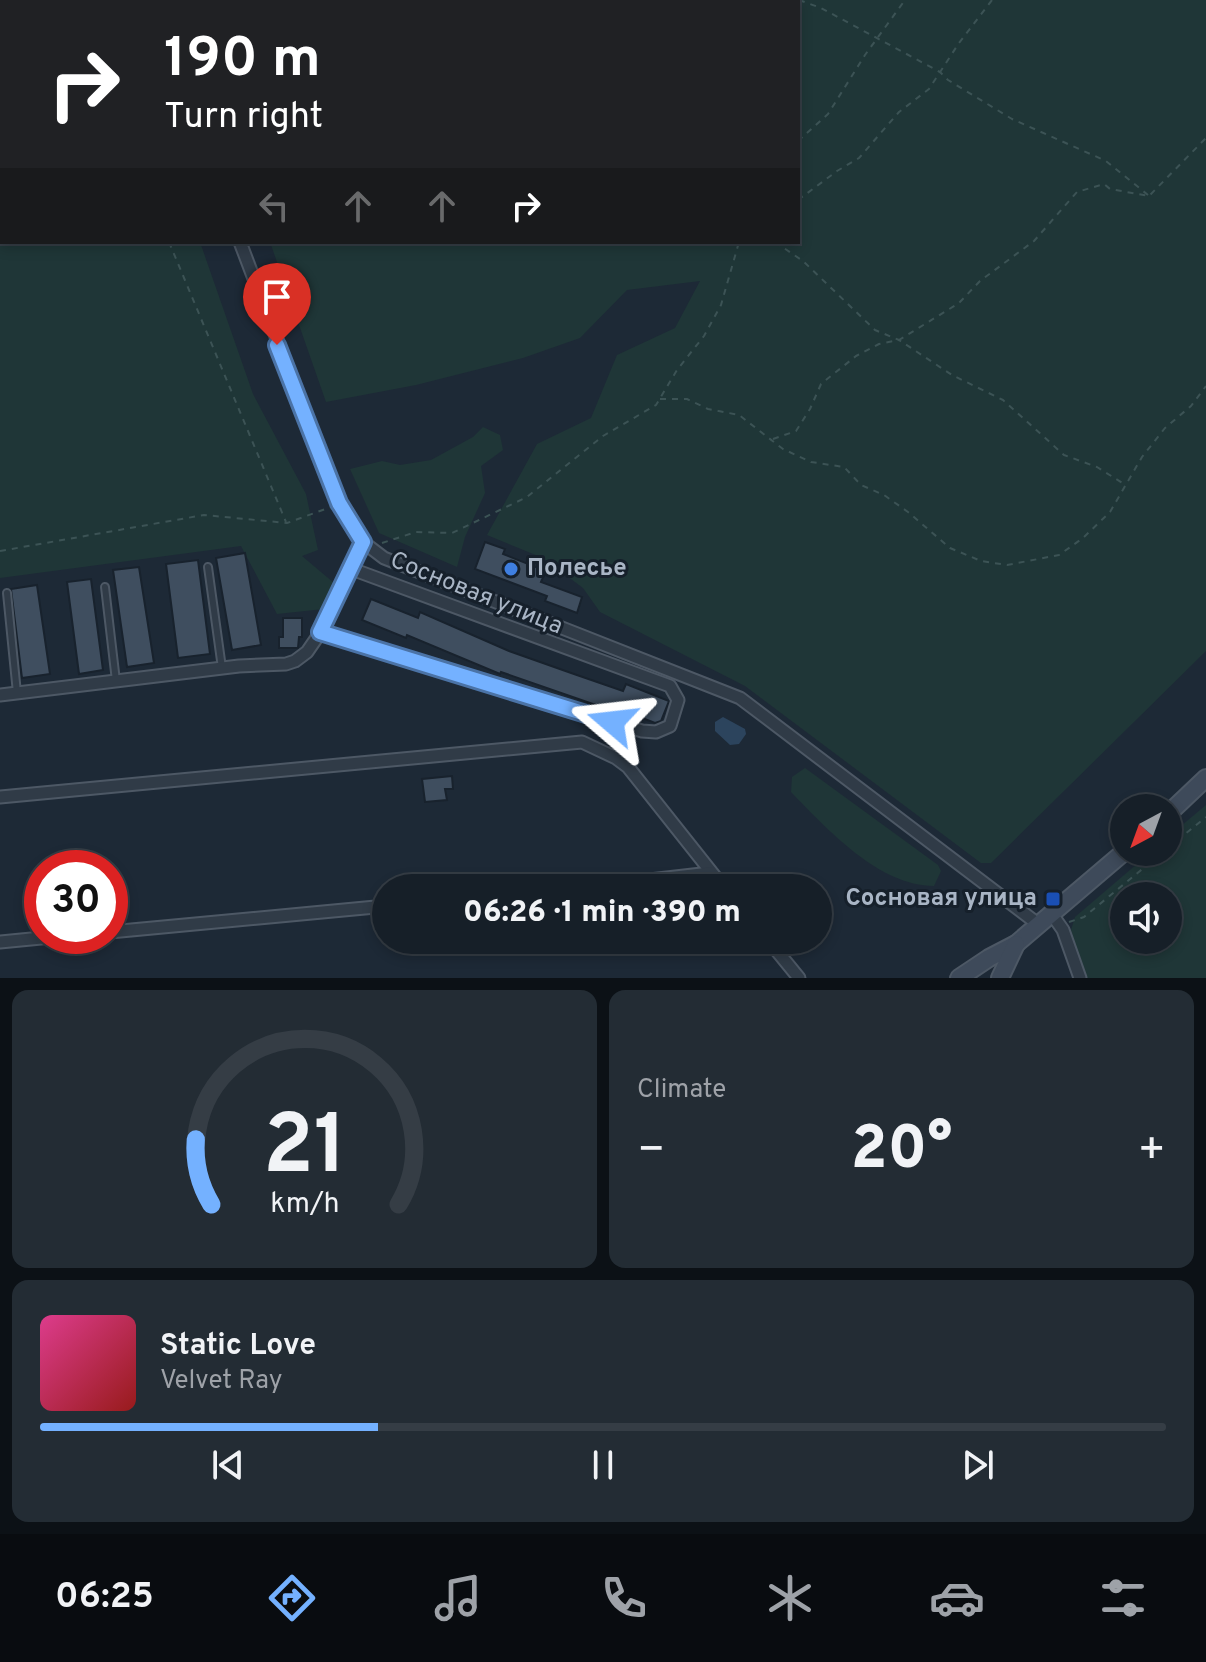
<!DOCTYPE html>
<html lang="en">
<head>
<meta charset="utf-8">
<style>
  body { margin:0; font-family:Overpass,sans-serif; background:#232c34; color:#f1f3f6; height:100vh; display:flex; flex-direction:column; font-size:30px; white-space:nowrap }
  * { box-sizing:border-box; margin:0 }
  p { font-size:26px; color:#9ea2a8 }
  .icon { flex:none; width:44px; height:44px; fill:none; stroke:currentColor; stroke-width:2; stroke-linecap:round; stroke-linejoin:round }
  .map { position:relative; height:978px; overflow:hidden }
  .panel { display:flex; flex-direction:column; gap:12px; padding:12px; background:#0c1116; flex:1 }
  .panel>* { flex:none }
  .hud { position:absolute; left:0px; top:0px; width:800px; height:244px; box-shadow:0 4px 12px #0003,0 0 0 2px #353d45; background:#202124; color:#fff; overflow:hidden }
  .needle { width:52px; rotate:221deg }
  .buttons { position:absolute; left:1110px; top:794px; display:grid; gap:16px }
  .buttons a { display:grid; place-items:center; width:72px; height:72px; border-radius:50%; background:#161f28; box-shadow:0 4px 12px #0003,0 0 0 2px #353d45; font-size:40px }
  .speed { position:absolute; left:24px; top:850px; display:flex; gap:16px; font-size:40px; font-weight:700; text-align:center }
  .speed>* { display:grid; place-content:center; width:104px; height:104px; border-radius:50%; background:#161f28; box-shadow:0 4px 12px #0003,0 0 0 2px #353d45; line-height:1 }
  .speed .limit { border:12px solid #d22; background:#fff; color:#111 }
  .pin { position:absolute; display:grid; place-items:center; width:68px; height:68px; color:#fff; margin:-82px -34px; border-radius:50% 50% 50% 0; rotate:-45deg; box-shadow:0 0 8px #0007 }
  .pin .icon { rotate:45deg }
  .me { position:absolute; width:88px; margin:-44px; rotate:287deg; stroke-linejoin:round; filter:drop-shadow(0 0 6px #0008) }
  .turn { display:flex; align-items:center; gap:28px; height:168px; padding:0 32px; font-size:36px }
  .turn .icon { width:104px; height:104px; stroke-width:2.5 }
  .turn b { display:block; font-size:56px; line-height:68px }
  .lanes { display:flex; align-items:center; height:76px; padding:0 32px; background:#0003; justify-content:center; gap:40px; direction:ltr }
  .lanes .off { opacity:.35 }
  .big { font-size:60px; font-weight:800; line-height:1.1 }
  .panel .widget { flex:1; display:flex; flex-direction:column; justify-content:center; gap:12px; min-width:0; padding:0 28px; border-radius:16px; background:#232c34 }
  .panel .dial { align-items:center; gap:0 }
  .dial svg { height:208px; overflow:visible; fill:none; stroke:#353d45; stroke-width:7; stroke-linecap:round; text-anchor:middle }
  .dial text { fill:#f1f3f6; stroke:none }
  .song { display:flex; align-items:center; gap:24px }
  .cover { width:96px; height:96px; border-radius:12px; background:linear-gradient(135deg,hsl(330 70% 55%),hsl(0 70% 35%)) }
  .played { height:8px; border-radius:4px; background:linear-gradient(90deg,#74b1ff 30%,#353d45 30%) }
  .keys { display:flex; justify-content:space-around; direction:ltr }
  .heat { display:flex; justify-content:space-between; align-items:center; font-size:44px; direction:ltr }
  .panel .tiles { flex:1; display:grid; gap:12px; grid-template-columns:1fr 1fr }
  .widget:last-child { grid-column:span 2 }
  .trip { position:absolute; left:372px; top:874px; width:460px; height:80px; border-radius:40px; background:#161f28; box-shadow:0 4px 12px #0003,0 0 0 2px #353d45; font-weight:800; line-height:80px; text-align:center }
  .tab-bar { display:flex; height:128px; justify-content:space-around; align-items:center; background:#090c10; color:#9ea2a8 }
  .tab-bar .icon { width:56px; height:56px }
  .tab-bar .on { color:#74b1ff }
  .tab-bar b { font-size:36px; color:#f1f3f6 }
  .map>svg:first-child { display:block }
  .green { fill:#1f3637; fill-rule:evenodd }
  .water { fill:#2c445d }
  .building { fill:#3f4e5f; stroke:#18222d; stroke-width:2 }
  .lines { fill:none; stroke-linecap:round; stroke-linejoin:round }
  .lane-casing { stroke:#4d5865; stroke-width:10 }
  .street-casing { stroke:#4d5865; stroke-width:15 }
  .secondary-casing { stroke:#4d5865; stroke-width:20 }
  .path { stroke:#3c5355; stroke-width:2; stroke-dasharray:6 6; stroke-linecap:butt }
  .lane { stroke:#303b47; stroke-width:6 }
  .street { stroke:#303b47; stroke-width:11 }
  .secondary { stroke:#3e4a5a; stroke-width:16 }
  .route-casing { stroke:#4b73a6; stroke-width:20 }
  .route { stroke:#74b1ff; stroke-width:14 }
  .shop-dot { fill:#3f7fe0; stroke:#16202b; stroke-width:3 }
  .transit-dot { fill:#1a4fb4; stroke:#16202b; stroke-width:3 }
  .labels { text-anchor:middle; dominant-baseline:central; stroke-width:6; stroke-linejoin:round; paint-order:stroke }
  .poi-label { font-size:24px; font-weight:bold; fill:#a9b5c5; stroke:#16202b; text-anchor:start }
  .street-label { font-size:24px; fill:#a9b5c5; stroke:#16202b }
</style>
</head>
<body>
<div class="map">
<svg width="1206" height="978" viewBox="0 0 1206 978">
  <rect width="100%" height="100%" fill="#1d2936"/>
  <g class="green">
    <path d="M0 0 40 2H2V242H200L253 394 306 494 318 550 302 556 334 583 324 609 277 614 241 546 0 578Z"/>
    <path d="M138 0H1206V651L991 863H981L745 686 600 612 583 588 543 558 487 535 537 444 591 418 617 355 675 328 700 281 627 290 580 338 523 358 416 385 326 402 270 242H798V2Z"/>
    <path d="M483 427 500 435 503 450 481 466 485 493 465 537 457 567 379 533 350 469 382 461 400 465 431 460 473 437Z"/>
    <path d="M805 768 938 865 941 871 934 886C879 886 827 829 791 792L792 777Z"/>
    <path d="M1206 805V978H1087L1083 974 1071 930 1075 917 1151 852H1168V837ZM1124 896H1168V940H1124Z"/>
  </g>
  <path class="water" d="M723 717 745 729 746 734 739 744 730 745 715 731V722Z"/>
  <g class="building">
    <path d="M485 542 505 549 503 554 546 571 541 582 582 597 577 613 545 601 547 596 475 569Z"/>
    <path d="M245 553 261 645 232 650 216 558Z"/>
    <path d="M198 560 210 654 178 658 166 564Z"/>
    <path d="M139 567 154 663 127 667 113 570Z"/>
    <path d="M91 579 103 670 79 674 67 582Z"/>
    <path d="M37 585 50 674 22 678 11 589Z"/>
    <path d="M371 599 418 618 420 612 509 651 574 674 623 691 626 684 669 701 661 721 655 723 614 707 613 711 501 672 500 674 407 635 406 638 362 620Z"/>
    <path d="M283 618H302V637H299L298 648H279V637H283Z"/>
    <path d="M452 776 453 789H445L447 800 425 802 422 779Z"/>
  </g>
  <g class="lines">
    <defs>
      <g id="lane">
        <path d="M208 567 222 668"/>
        <path d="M105 587 116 681"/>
        <path d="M7 593 17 693"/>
      </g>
      <g id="street">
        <path d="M100 0 102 2"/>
        <path d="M240 242 339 503 363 542 384 558 740 698 1038 924"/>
        <path d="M320 632 642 731 656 732 670 726 678 700 670 686 349 568"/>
        <path d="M0 695 239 666 286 664 295 661 307 652 318 636 363 542"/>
        <path d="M0 797 582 742 616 758 628 767 724 888"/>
        <path d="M580 888 710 873"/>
        <path d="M1051 913 1063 930 1080 978"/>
        <path d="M110 932 386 906"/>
        <path d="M768 940 799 978"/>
        <path d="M0 942 62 936"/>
      </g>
      <g id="secondary">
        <path d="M1168 814 1206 778"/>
        <path d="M959 978 989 958 1016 944 1124 852"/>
        <path d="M1000 978 1016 944"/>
      </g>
    </defs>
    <use href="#lane" class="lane-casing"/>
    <use href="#street" class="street-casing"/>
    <use href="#secondary" class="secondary-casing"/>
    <g class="path">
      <path d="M11 0 13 2"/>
      <path d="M799 0 821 8 940 72 948 80 1012 119 1106 161 1148 195"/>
      <path d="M82 2 83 0"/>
      <path d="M703 2 708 0"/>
      <path d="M798 141 828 114 865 55 905 0"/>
      <path d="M0 156 2 152"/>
      <path d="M798 200 837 171 859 158 899 112 929 89 959 43 992 0"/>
      <path d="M169 242 286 522"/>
      <path d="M775 242 803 261 875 330 899 340 952 375 1003 400 1064 455 1097 467 1124 484"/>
      <path d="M660 399H687L708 409 739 415 783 449 811 462 844 467 861 485 884 495 908 512 950 548 981 561 1007 565 1059 555 1083 538 1110 512 1142 457 1165 428 1191 406 1206 386"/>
      <path d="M773 439 796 431 810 409 821 384 856 356 879 344 899 340 959 303 980 281 1034 241 1077 192 1104 184 1110 189 1149 196 1206 138"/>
      <path d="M382 543 416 532 452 533 527 497 603 436 656 405 677 370 704 336 721 305 739 242"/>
      <path d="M0 551 204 515 287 523 331 507"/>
      <path d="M1168 848 1206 817"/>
      <path d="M1069 922 1084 917 1163 852"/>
    </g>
    <use href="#lane" class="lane"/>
    <use href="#street" class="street"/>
    <use href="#secondary" class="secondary"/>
  </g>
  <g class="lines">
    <defs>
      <path id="route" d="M277 345 339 503 363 542 320 632 612 722"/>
    </defs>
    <use href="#route" class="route-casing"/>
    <use href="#route" class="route"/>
  </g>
  <circle class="shop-dot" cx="511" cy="569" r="8"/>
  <rect class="transit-dot" x="1045" y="891" width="16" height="16" rx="4"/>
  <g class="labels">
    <g class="poi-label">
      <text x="527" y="569">Полесье</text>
      <text x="1037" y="899" text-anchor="end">Сосновая улица</text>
    </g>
    <g class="street-label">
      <text transform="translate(476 594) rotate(22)">Сосновая улица</text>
    </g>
  </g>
</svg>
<div class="buttons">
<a><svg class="needle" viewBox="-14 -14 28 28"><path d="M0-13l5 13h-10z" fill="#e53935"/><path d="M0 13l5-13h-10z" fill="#9ea2a8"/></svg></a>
<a><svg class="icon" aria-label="sound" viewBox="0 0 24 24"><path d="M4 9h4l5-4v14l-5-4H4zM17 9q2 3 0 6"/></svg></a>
</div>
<div class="speed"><div class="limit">30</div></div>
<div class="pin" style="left:277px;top:345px;background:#d93025"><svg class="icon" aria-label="arrive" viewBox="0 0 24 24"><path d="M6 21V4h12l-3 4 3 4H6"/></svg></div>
<svg class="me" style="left:612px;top:722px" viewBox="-20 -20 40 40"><path d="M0-17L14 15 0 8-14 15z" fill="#74b1ff" stroke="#fff" stroke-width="4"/></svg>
<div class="trip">06:26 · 1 min · 390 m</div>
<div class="hud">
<div class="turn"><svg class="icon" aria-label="right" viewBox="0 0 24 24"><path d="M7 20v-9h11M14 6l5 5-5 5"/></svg><div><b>190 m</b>Turn right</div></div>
<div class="lanes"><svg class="icon off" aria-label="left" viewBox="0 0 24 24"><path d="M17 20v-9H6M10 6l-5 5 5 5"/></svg><svg class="icon off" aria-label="ahead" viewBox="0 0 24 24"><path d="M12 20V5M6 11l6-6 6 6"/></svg><svg class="icon off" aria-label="ahead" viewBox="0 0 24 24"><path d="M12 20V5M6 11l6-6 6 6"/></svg><svg class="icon" aria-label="right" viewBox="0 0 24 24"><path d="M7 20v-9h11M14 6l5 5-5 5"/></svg></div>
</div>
</div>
<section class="panel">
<div class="tiles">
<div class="widget dial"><svg viewBox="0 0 100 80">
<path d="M14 69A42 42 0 1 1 86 69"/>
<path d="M14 69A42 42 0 0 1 8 44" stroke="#74b1ff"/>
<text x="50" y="56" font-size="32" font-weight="700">21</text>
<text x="50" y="72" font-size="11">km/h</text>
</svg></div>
<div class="widget"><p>Climate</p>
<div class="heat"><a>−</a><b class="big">20°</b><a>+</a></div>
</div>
<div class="widget">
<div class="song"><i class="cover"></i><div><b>Static Love</b><p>Velvet Ray</p></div></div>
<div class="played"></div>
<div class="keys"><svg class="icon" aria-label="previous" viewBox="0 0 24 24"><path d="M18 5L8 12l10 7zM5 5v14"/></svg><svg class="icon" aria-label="pause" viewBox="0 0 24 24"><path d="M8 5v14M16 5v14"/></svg><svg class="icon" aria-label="next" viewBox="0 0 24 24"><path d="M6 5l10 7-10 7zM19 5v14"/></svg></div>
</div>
</div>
</section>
<nav class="tab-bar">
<b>06:25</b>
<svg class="icon on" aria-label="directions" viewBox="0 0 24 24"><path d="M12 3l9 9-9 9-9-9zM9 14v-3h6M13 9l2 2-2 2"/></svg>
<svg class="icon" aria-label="music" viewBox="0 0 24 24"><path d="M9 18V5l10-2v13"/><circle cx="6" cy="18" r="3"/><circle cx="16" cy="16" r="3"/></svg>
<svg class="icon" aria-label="phone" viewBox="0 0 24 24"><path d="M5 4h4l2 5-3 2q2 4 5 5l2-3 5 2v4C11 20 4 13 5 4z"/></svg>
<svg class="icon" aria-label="climate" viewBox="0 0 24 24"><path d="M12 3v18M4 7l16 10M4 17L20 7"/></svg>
<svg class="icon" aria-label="car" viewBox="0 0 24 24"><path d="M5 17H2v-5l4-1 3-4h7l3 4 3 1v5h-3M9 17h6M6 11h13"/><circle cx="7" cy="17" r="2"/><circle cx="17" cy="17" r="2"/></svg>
<svg class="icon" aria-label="filters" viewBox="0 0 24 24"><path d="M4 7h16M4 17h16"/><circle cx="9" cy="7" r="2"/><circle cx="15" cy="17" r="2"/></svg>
</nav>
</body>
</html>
